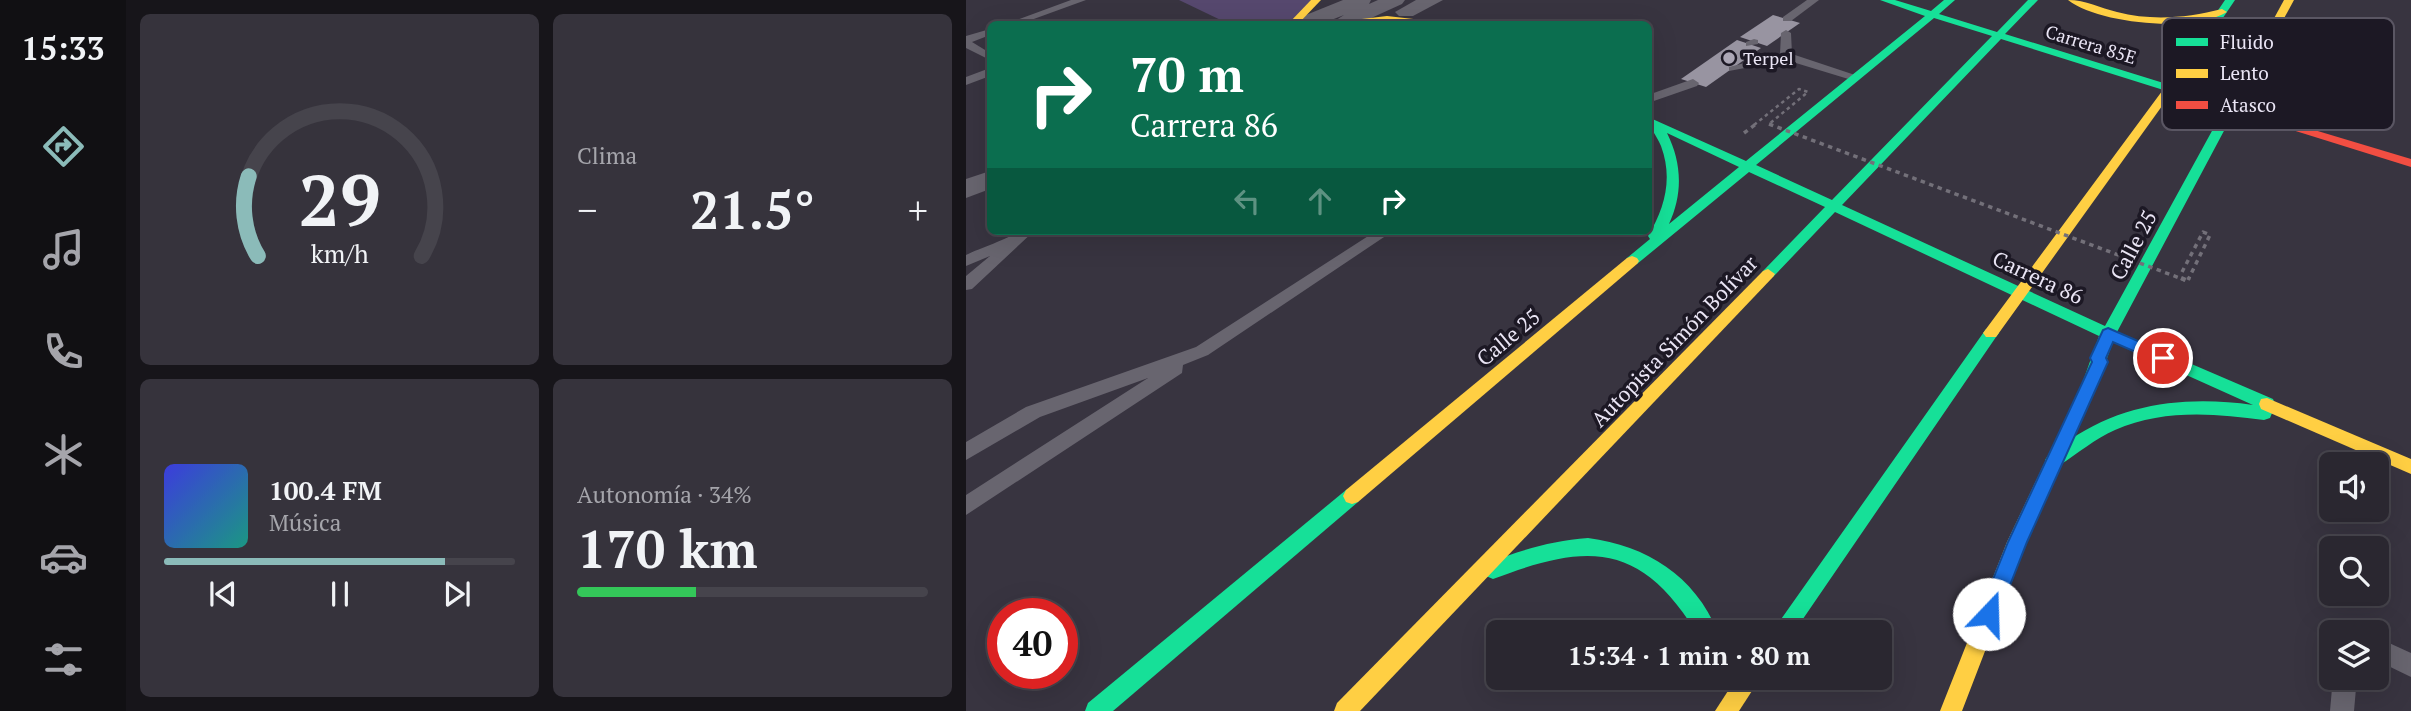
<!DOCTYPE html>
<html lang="es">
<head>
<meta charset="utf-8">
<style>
  body { margin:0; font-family:"PT Serif",serif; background:#36333c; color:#f1f3f6; height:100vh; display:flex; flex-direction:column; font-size:26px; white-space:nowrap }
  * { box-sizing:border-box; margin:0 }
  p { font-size:23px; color:#a5a5ab }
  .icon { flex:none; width:38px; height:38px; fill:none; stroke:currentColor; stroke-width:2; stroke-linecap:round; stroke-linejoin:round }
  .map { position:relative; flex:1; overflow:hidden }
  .side { display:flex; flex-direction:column; gap:14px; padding:14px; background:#17151a; width:840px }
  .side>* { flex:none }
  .top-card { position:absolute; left:21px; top:21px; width:665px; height:214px; border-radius:10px; box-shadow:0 7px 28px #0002,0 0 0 2px #46444c; background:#0b6e4f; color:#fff; overflow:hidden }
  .controls { position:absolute; left:1353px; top:452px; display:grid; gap:14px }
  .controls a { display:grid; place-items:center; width:70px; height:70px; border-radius:10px; background:#2a2730; box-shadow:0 7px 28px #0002,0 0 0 2px #46444c; font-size:35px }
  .speed { position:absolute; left:21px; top:598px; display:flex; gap:14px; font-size:35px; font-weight:700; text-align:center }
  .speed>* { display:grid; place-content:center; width:91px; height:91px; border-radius:50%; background:#2a2730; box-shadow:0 7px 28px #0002,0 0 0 2px #46444c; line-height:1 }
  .speed .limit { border:10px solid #d22; background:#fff; color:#111 }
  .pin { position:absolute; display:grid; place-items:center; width:60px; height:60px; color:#fff; margin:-30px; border:4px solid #fff; border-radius:50%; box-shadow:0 2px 7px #0007 }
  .me { position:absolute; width:77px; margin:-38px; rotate:21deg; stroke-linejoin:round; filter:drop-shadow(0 0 5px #0008) }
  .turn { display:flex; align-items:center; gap:24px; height:147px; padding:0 28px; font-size:32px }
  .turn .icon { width:91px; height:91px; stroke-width:2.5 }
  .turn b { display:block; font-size:49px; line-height:60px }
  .lanes { display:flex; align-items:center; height:66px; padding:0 28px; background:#0003; justify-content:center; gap:35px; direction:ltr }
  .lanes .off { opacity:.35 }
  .big { font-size:52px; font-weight:700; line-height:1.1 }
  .side .tile { flex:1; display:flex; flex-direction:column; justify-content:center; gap:10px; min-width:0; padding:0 24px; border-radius:10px; background:#36333c }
  .side .dial { align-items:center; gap:0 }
  .dial svg { height:182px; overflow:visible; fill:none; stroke:#46444c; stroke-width:7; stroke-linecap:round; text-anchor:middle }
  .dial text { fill:#f1f3f6; stroke:none }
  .song { display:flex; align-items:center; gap:21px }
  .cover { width:84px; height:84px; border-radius:10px; background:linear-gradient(135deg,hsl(240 70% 55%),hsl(170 70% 35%)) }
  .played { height:7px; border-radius:4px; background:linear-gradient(90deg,#8bbbb9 80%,#46444c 80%) }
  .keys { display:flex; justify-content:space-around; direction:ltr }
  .heat { display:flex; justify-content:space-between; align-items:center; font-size:38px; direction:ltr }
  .charge { height:10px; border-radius:5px; background:linear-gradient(90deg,#34c759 34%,#46444c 0) }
  .side .tiles { flex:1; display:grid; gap:14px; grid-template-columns:repeat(2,1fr) }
  .trip { position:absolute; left:520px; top:620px; width:406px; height:70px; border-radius:10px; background:#2a2730; box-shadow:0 7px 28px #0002,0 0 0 2px #46444c; font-weight:700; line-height:70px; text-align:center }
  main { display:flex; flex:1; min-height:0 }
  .menu { display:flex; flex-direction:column; width:126px; justify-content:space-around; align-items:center; background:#111013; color:#a5a5ab }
  .menu .icon { width:49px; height:49px }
  .menu .on { color:#8bbbb9 }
  .menu b { font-size:32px; color:#f1f3f6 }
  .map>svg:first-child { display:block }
  .green { fill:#56486e }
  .building { fill:#9894a1 }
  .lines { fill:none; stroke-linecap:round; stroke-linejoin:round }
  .lane { fill:#68656f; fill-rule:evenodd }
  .street { fill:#68656f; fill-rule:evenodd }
  .fast { fill:#16e098; fill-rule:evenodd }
  .slow { fill:#ffcf43; fill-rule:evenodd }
  .jam { fill:#f24e42; fill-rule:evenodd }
  .path-bridge-far2 { stroke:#737079; stroke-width:2.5; stroke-dasharray:3.5 3.5; stroke-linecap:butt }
  .path-bridge-far1 { stroke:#737079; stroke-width:3.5; stroke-dasharray:4.5 4.5; stroke-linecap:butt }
  .path-bridge { stroke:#737079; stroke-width:4.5; stroke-dasharray:5 5; stroke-linecap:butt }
  .route { fill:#1a73e8; stroke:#114b97; stroke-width:2 }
  .poi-dot { fill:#aca7b6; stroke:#1c1824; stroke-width:2.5 }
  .labels { text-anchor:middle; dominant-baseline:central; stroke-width:7; stroke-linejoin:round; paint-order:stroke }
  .far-street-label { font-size:18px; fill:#eae5f5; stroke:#1c1824 }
  .far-poi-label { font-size:18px; fill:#eae5f5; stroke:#1c1824; text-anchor:start }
  .street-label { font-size:21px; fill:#eae5f5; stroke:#1c1824 }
  .key { fill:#1c1824; stroke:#5a5663; stroke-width:2 }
  .key-label { font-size:19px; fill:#eae5f5 }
</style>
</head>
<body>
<main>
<nav class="menu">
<b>15:33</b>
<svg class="icon on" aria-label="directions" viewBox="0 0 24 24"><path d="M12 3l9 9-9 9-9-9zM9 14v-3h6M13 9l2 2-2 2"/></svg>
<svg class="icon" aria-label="music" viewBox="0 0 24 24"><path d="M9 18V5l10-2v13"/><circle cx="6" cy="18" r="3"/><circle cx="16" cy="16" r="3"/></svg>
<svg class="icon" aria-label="phone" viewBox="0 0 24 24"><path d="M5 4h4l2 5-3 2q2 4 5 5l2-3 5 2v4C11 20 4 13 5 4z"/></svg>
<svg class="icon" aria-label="climate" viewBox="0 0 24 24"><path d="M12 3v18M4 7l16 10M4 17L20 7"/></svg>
<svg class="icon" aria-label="car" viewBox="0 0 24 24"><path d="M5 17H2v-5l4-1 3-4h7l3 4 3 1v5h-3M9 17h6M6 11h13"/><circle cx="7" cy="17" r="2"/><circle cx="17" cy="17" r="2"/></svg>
<svg class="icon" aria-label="filters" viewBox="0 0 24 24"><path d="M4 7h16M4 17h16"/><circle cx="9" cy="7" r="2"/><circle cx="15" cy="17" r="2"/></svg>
</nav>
<section class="side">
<div class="tiles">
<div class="tile dial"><svg viewBox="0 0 100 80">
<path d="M14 69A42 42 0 1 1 86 69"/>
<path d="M14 69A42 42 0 0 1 10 34" stroke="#8bbbb9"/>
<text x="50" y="56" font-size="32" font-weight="700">29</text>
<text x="50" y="72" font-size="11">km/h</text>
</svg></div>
<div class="tile"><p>Clima</p>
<div class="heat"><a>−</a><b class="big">21.5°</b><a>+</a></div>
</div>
<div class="tile">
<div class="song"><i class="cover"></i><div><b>100.4 FM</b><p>Música</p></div></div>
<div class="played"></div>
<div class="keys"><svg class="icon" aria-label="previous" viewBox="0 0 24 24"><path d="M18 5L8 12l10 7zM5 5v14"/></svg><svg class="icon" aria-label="pause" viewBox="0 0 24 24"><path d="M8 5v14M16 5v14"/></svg><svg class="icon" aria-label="next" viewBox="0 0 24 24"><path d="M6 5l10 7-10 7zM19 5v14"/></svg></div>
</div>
<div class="tile"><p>Autonomía · 34%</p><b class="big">170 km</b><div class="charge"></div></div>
</div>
</section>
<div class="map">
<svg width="1445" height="711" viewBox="0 0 1445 711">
  <rect width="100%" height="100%" fill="#383440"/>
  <path class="green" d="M213 0H350L327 24H263Z"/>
  <g class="building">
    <path d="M807 15 834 23 801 46 774 37Z"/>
    <path d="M771 40 795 48 740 87 715 79Z"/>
  </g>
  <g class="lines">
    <g class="lane">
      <path d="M105 0H120L54 24H40Z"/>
      <path d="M841 0H853L825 21H817V17Z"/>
      <path d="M24 29V35L6 42 24 53V60L0 48V36Z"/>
      <path d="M820 30 825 33 826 54 895 77 889 81 820 60 763 71V67L814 54 815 33Z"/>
      <path d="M788 39 792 40V44L780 46V42Z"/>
      <path d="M24 68V76L0 85V77Z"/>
      <path d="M727 79 733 83 731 86 682 103V95Z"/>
      <path d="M52 231H68L6 289 0 290V276L24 256 0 266V255C14 248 43 239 52 231Z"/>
      <path d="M410 231H427L242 355 217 365 216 373 0 515V495L182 378 74 417 0 460V442L60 407 230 347Z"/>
      <path d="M1410 637 1445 653V677L1410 660Z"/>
      <path d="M1367 677H1391L1388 711H1364Z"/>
    </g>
    <g class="street">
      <path d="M377 0H405L403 4 412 0H439L436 4 392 24H364L378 15 355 24H327L330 19Z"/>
      <path d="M450 0H477L447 16H433L429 12Z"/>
      <path d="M24 171V189L0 198V179Z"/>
    </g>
    <g class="fast">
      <path d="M914 0H929L965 11 978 0H989L973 14 1031 32 1062 0H1072L1039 34 1262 103 1276 77H1284L1285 79 1271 106 1324 124 1318 127 1268 112 1151 332 1307 399 1309 404 1304 409 1306 413 1304 418 1298 420C1248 413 1196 409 1149 430 1129 439 1112 453 1094 465L1088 467 1082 465 1079 460C1084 451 1096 445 1104 440 1159 402 1223 396 1287 405L1147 342 1130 388H1118L1116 384 1133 336 869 212 807 277H797L795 274 797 271 859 207 783 172 671 264H661L659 261 661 258 684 239 682 236C699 208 707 178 695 146 691 136 682 126 682 117L780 161 959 16ZM968 18 1026 36 866 200 790 165ZM1035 39 1258 109 1139 326 876 205ZM701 133 773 167 703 224C717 194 716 163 701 133Z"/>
      <path d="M1259 0H1269L1213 83H1205L1204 81Z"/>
      <path d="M1025 328 1033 333 1030 337 828 632H806L1020 329Z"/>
      <path d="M386 488 392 490 395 496 392 502 147 711H119L122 703 380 490Z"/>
      <path d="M622 538C681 546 728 575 752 632H730C673 540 619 544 527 579L520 576 517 570 520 564C554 550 585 541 622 538Z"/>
    </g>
    <g class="slow">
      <path d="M345 0H355L332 24H322Z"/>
      <path d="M1102 0C1120 0 1134 8 1151 12 1186 21 1221 18 1256 9L1261 12C1227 33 1133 24 1102 0Z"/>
      <path d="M1318 0H1328L1285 79 1276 81 1275 79Z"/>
      <path d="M421 16 465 21 470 24 421 22 374 24 379 21Z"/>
      <path d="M1205 79 1214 81 1030 337H1020L1017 333 1020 329Z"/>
      <path d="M666 256 671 258 673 261 671 264 392 502 386 504 380 502 377 496 380 490 661 258Z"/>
      <path d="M802 269 809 274 807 277 394 711H368L371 703 797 271Z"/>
      <path d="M1124 378 1130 380 1132 384 1061 542 996 711H974L1041 542 1116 384 1118 380Z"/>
      <path d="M1301 398 1445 459V474L1295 409 1293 404 1295 399Z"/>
      <path d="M771 677H795L773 711H749Z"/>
    </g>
    <g class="jam">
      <path d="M1283 62H1291L1322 95 1359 122V126C1338 129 1298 82 1283 66Z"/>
      <path d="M1318 121 1445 159V167L1314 126V122Z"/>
    </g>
    <path class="path-bridge-far2" d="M788 125 833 89 842 92 802 125"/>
    <g class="path-bridge-far1">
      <path d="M803 124 1219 280"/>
      <path d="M778 133 790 124"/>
      <path d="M1216 272 1237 232 1244 235 1222 280"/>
    </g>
    <path class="path-bridge" d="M1215 278 1222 281 1223 278"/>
  </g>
  <path class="route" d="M1142 328 1202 354 1205 358 1197 364 1147 342 1140 358 1142 362 1061 542 1030 621 1023 624 1016 621 1013 614 1042 542 1126 362 1124 358 1137 330Z"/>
  <circle class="poi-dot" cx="763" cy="58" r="7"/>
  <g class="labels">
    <g class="far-street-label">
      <text transform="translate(1125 44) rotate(17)">Carrera 85E</text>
    </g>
    <g class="far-poi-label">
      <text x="777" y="58">Terpel</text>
    </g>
    <g class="street-label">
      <text transform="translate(1167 245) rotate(-62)">Calle 25</text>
      <text transform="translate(1072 277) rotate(25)">Carrera 86</text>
      <text transform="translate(542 337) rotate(-40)">Calle 25</text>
      <text transform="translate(708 341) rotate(-46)">Autopista Simón Bolívar</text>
    </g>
  </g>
  <rect x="1196" y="18" width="232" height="112" rx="10" class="key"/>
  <rect x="1210" y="38" width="32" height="8" fill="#16e098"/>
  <rect x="1210" y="69" width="32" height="9" fill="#ffcf43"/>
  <rect x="1210" y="101" width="32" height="8" fill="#f24e42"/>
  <g class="key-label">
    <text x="1254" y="49">Fluido</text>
    <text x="1254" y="80">Lento</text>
    <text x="1254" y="112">Atasco</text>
  </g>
</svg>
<div class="controls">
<a><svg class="icon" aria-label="sound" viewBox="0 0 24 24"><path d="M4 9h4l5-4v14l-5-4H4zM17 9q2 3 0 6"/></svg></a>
<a><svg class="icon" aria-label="search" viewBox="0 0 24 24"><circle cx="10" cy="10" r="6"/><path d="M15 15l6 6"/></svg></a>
<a><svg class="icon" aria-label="layers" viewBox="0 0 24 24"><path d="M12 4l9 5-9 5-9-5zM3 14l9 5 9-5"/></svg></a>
</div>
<div class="speed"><div class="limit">40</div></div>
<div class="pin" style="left:1197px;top:358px;background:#d93025"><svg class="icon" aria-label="arrive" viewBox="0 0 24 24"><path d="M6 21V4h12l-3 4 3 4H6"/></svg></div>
<svg class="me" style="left:1023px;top:614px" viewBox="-20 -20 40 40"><circle r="19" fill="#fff"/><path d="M0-13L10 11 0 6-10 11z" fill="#1a73e8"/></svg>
<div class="trip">15:34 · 1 min · 80 m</div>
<div class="top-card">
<div class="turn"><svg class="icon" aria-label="right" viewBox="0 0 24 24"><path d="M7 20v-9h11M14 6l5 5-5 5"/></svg><div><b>70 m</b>Carrera 86</div></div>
<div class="lanes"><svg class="icon off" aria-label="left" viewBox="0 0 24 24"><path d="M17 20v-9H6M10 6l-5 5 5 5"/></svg><svg class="icon off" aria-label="ahead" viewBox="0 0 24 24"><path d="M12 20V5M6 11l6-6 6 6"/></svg><svg class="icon" aria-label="right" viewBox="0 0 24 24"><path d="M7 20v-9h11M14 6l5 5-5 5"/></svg></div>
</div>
</div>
</main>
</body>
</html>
